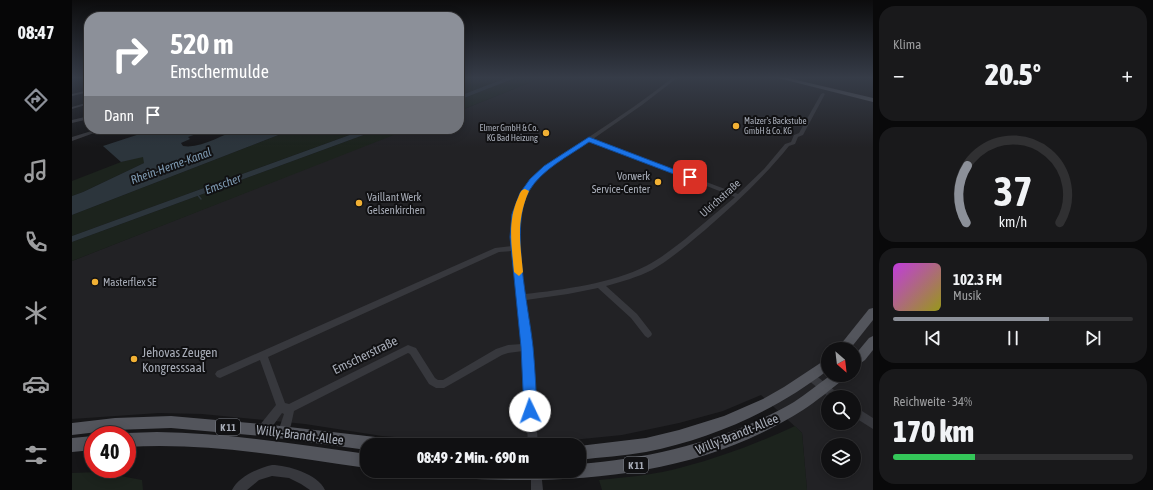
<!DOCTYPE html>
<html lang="de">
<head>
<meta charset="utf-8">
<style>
  body { margin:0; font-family:"Asap Condensed",sans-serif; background:#19191b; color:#f1f3f6; height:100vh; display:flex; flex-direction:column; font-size:15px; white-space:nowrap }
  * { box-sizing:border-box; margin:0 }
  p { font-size:13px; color:#9c9d9f }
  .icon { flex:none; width:22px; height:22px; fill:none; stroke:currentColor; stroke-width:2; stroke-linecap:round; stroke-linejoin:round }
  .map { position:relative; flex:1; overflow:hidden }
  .panel { display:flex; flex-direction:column; gap:6px; padding:6px; background:#09090a; width:280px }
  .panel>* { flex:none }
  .hud { position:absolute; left:12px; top:12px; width:380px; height:122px; border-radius:16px; box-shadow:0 2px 10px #0003,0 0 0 1px #303032; background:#8c9099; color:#fff; overflow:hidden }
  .needle { width:26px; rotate:152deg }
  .tools { position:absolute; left:749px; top:342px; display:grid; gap:8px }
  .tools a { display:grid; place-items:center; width:40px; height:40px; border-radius:50%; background:#101012; box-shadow:0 2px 10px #0003,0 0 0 1px #303032; font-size:20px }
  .speed { position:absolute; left:12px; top:426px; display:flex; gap:8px; font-size:20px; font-weight:700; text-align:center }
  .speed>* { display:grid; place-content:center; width:52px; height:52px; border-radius:50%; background:#101012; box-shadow:0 2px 10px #0003,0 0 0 1px #303032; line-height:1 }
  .speed .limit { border:6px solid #d22; background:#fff; color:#111 }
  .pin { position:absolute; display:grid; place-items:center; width:34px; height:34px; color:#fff; margin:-17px; border-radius:8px; box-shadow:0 2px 6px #0006 }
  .me { position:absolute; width:44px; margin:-22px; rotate:357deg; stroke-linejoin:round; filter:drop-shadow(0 0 3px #0008) }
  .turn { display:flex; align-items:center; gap:14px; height:84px; padding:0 20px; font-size:18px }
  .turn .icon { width:52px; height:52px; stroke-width:2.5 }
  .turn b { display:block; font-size:28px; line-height:34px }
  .then { display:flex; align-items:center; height:38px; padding:0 20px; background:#0003; gap:8px; font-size:15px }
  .big { font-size:30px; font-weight:800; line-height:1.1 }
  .panel .widget { flex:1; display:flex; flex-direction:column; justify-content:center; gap:6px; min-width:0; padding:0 14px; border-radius:16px; background:#19191b }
  .panel .dial { align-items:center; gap:0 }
  .dial svg { height:104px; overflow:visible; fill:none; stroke:#303032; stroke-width:7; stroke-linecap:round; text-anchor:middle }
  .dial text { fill:#f1f3f6; stroke:none }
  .song { display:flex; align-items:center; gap:12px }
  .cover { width:48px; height:48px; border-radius:6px; background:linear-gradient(135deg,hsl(290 70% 55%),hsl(60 70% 35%)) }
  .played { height:4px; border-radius:2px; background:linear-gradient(90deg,#8c9099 65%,#303032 65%) }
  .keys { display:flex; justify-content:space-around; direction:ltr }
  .heat { display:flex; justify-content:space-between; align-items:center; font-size:22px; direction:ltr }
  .charge { height:6px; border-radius:3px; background:linear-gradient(90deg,#34c759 34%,#303032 0) }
  .trip { position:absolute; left:288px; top:438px; width:226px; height:40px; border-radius:16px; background:#101012; box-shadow:0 2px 10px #0003,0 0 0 1px #303032; font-weight:800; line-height:40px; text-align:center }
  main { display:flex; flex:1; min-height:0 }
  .tab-bar { display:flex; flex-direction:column; width:72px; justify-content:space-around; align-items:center; background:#060607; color:#9c9d9f }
  .tab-bar .icon { width:28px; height:28px }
  .tab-bar .current { color:#8c9099 }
  .tab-bar b { font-size:18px; color:#f1f3f6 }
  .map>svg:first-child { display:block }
  .built { fill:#222225; fill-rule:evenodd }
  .green { fill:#1c231d }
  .water { fill:#2c353c }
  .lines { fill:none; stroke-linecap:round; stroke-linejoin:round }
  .stream { stroke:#2c353c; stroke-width:1.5 }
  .minor { fill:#37383d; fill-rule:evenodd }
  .major { fill:#53555c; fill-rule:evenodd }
  .route { fill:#1a73e8; stroke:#114b97 }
  .slow { fill:#f59e0b }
  .poi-dot { fill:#f2b134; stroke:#111113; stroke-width:1.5 }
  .labels { text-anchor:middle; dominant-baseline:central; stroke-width:4; stroke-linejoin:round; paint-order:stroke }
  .far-poi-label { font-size:9px; fill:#a8adb8; stroke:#111113; text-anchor:start }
  .shield { fill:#111113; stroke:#7b7e86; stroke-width:1 }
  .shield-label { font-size:10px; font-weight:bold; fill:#a8adb8 }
  .poi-label { font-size:11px; fill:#a8adb8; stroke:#111113; text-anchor:start }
  .street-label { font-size:11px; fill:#a8adb8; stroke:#111113 }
  .water-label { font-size:12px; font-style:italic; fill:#7f9bb3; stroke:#111113 }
  .near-poi-label { font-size:13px; fill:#a8adb8; stroke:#111113; text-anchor:start }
  .near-street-label { font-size:13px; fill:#a8adb8; stroke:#111113 }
</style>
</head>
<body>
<main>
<nav class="tab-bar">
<b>08:47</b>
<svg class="icon current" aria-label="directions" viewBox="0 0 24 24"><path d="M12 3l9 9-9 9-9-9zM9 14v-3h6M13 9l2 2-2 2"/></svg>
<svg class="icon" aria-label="music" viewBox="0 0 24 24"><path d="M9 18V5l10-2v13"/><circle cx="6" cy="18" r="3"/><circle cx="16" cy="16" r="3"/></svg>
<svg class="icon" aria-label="phone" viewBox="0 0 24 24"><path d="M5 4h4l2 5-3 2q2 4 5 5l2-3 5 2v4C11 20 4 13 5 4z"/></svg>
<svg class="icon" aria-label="climate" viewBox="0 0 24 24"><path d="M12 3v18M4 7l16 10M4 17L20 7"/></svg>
<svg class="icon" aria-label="car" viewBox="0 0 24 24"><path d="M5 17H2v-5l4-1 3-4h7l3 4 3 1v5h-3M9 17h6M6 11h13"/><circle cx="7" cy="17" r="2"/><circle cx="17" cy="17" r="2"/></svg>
<svg class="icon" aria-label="filters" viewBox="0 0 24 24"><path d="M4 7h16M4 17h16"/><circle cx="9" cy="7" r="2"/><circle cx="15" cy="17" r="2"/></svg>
</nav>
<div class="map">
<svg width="801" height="490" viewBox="0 0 801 490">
  <rect width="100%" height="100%" fill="#161618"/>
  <path class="built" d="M469 78H801V490H735L730 433 689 395 651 411 607 423 550 435 490 441 466 445 390 442 310 436 233 424 130 414 87 413 0 419V261L324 133 337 129H387V111ZM756 349H782V375H756ZM756 397H782V423H756ZM756 445H782V471H756Z"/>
  <g class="green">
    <path d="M387 78H434L387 96Z"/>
    <path d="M443 78H469L387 111V100Z"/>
    <path d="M222 129H294L0 236V215Z"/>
    <path d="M308 129H337L0 261V242Z"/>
    <path d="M67 157H72V163L11 192 0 196V181L49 162Z"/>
    <path d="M723 426 730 433 735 490H530L527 480C555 477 584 475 611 467 650 457 686 443 723 426Z"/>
    <path d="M27 472 70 480 71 490H0V473Z"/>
  </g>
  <g class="water">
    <path d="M434 78H443L387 100V96Z"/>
    <path d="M83 129H138L116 137 118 139 109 143 111 146C130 149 150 134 168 129 181 126 207 129 222 129L0 215V196L11 192 72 163 71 157 49 162 31 146Z"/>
    <path d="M294 129H308L0 242V236Z"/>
  </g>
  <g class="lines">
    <path class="stream" d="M125 194 129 199"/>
    <g class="minor">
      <path d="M600 78H605L570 105 521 139 666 194 692 169 713 144 719 142 722 135 727 133 749 94 751 93 753 94 731 135 726 137 723 144 717 146C692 177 663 204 633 230 616 244 599 259 580 270 566 277 549 282 534 286L565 314 579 332 580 334 579 336 576 338 573 336 559 318 526 288 496 294 454 300 459 347 466 445H456L451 351 436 353 430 355 372 388H364L357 384 338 354 336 353 222 411 219 425 215 436 211 437 207 436 206 432 212 414 210 413 195 434 191 435 187 434 186 430 187 426 204 405 188 360 148 378 145 377 143 374 145 371 423 248 440 246C438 225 442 202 454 185 470 163 498 150 520 135 547 117 574 99 600 78ZM518 141 663 197C646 211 629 226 612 240 600 249 588 259 574 266 541 283 490 290 453 294 449 255 436 208 468 176 482 162 501 152 518 141ZM441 251 450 344 436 345 424 349 371 380H366L363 378 344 348 336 345 217 404 213 403 196 357 427 252Z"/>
      <path d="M17 90V92L0 96V94Z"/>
      <path d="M17 102V104L0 109V107Z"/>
      <path d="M17 116V119L0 123V120Z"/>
      <path d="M26 129H33L0 141V137Z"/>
      <path d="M739 373 742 374 767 394 769 397H757L736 380 734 377 736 374Z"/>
      <path d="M782 406 801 418V429L782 417Z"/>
      <path d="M200 465C215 465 246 474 253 490H238L229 484 217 478 200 476 187 480 175 490H160C166 477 186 468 200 465Z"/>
      <path d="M459 471H469L471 490H459Z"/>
    </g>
    <g class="major">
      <path d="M706 78H716L801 98V102Z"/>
      <path d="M801 308V320L778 349H765L797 309Z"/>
      <path d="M801 336V350L793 360 782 368V356L797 338Z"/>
      <path d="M756 358V370C703 411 640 439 574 452 552 456 529 457 507 460V446L574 438 607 430 652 416 691 399 712 387Z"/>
      <path d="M759 375H774L772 379C759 389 745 401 731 410 625 477 504 485 382 478L377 476 375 471H507V464C582 458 656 440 722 402 734 394 746 384 759 375Z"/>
      <path d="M99 416 191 424 312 438 317 440 319 445H295V450L191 436 99 428 43 430 0 435V423L43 418Z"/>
      <path d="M85 432C155 433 225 444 295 454V468C215 457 136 442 55 447V435H51L55 433Z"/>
      <path d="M21 436V450L0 452V438Z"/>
    </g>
  </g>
  <linearGradient id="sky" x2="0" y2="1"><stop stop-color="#0c0c0d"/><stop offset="0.53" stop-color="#363c48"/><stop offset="1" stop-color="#363c48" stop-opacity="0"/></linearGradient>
  <rect width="801" height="147" fill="url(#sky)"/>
  <path class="route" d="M517 137 622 177 621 179H615L517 142C497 156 470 169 457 191 437 225 457 308 461 347 463 368 464 390 465 411L463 415 458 417 454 415 452 411 449 347 438 237 440 214 448 193 458 179 472 166Z"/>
  <path class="slow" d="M453 189 457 191C444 221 448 241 451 272L447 276 442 272C440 247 435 222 446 198 448 194 448 190 453 189Z"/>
  <g class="poi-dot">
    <circle cx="664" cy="126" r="4"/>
    <circle cx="474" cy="133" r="4"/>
    <circle cx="586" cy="182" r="4"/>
    <circle cx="287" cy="203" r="4"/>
    <circle cx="23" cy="282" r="4"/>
    <circle cx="62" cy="359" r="4"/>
  </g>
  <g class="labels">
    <g class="far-poi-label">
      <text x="672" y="121">Malzer's Backstube<tspan x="672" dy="10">GmbH &amp; Co. KG</tspan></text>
      <text x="466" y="128" text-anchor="end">Elmer GmbH &amp; Co.<tspan x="466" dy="10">KG Bad Heizung</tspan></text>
    </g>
    <g class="shield">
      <rect x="144" y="419" width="24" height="16" rx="3"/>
      <rect x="552" y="457" width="24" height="16" rx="3"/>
    </g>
    <g class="shield-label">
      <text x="156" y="427">K 11</text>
      <text x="564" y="465">K 11</text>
    </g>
    <g class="poi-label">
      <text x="578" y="176" text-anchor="end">Vorwerk<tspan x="578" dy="13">Service-Center</tspan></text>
      <text x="295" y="197">Vaillant Werk<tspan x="295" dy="13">Gelsenkirchen</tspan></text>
      <text x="31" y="282">Masterflex SE</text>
    </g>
    <g class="street-label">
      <text transform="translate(648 198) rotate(-42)">Ulrichstraße</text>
    </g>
    <g class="water-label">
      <text transform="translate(99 166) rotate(-20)">Rhein-Herne-Kanal</text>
      <text transform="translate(151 184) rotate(-20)">Emscher</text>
    </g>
    <g class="near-poi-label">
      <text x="70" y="352">Jehovas Zeugen<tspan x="70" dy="15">Kongresssaal</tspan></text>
    </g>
    <g class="near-street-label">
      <text transform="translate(293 355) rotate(-26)">Emscherstraße</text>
      <text transform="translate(665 434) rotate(-22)">Willy-Brandt-Allee</text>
      <text transform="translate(228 435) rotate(7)">Willy-Brandt-Allee</text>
    </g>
  </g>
</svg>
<div class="tools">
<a><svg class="needle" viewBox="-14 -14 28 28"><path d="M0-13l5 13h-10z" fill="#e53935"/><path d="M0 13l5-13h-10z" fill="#9c9d9f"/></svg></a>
<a><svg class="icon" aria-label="search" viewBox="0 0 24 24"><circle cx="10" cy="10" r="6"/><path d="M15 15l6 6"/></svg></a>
<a><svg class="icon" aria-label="layers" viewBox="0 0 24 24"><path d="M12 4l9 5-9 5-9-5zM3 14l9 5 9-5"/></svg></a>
</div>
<div class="speed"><div class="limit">40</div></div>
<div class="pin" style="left:618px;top:177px;background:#d93025"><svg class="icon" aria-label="arrive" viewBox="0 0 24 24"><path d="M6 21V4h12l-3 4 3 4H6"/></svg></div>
<svg class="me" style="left:458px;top:411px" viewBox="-20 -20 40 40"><circle r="19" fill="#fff"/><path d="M0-13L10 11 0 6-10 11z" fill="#1a73e8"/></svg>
<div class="trip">08:49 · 2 Min. · 690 m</div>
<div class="hud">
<div class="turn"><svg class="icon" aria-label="right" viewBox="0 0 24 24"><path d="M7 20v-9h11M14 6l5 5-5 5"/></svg><div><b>520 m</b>Emschermulde</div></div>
<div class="then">Dann<svg class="icon" aria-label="arrive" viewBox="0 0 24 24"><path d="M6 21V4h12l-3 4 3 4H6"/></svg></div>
</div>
</div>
<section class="panel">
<div class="widget"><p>Klima</p>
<div class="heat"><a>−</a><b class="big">20.5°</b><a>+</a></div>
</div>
<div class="widget dial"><svg viewBox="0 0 100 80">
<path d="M14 69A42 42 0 1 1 86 69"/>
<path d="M14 69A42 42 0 0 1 15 25" stroke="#8c9099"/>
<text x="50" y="56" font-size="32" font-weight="700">37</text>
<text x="50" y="72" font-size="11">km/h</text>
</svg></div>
<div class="widget">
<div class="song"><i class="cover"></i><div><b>102.3 FM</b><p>Musik</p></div></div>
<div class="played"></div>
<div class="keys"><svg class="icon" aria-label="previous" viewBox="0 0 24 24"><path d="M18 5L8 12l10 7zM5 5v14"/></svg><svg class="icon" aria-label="pause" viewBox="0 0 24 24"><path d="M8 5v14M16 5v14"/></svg><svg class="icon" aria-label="next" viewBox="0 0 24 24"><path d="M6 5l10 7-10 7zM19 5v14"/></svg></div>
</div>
<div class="widget"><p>Reichweite · 34%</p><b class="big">170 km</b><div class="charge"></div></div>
</section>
</main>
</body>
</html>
